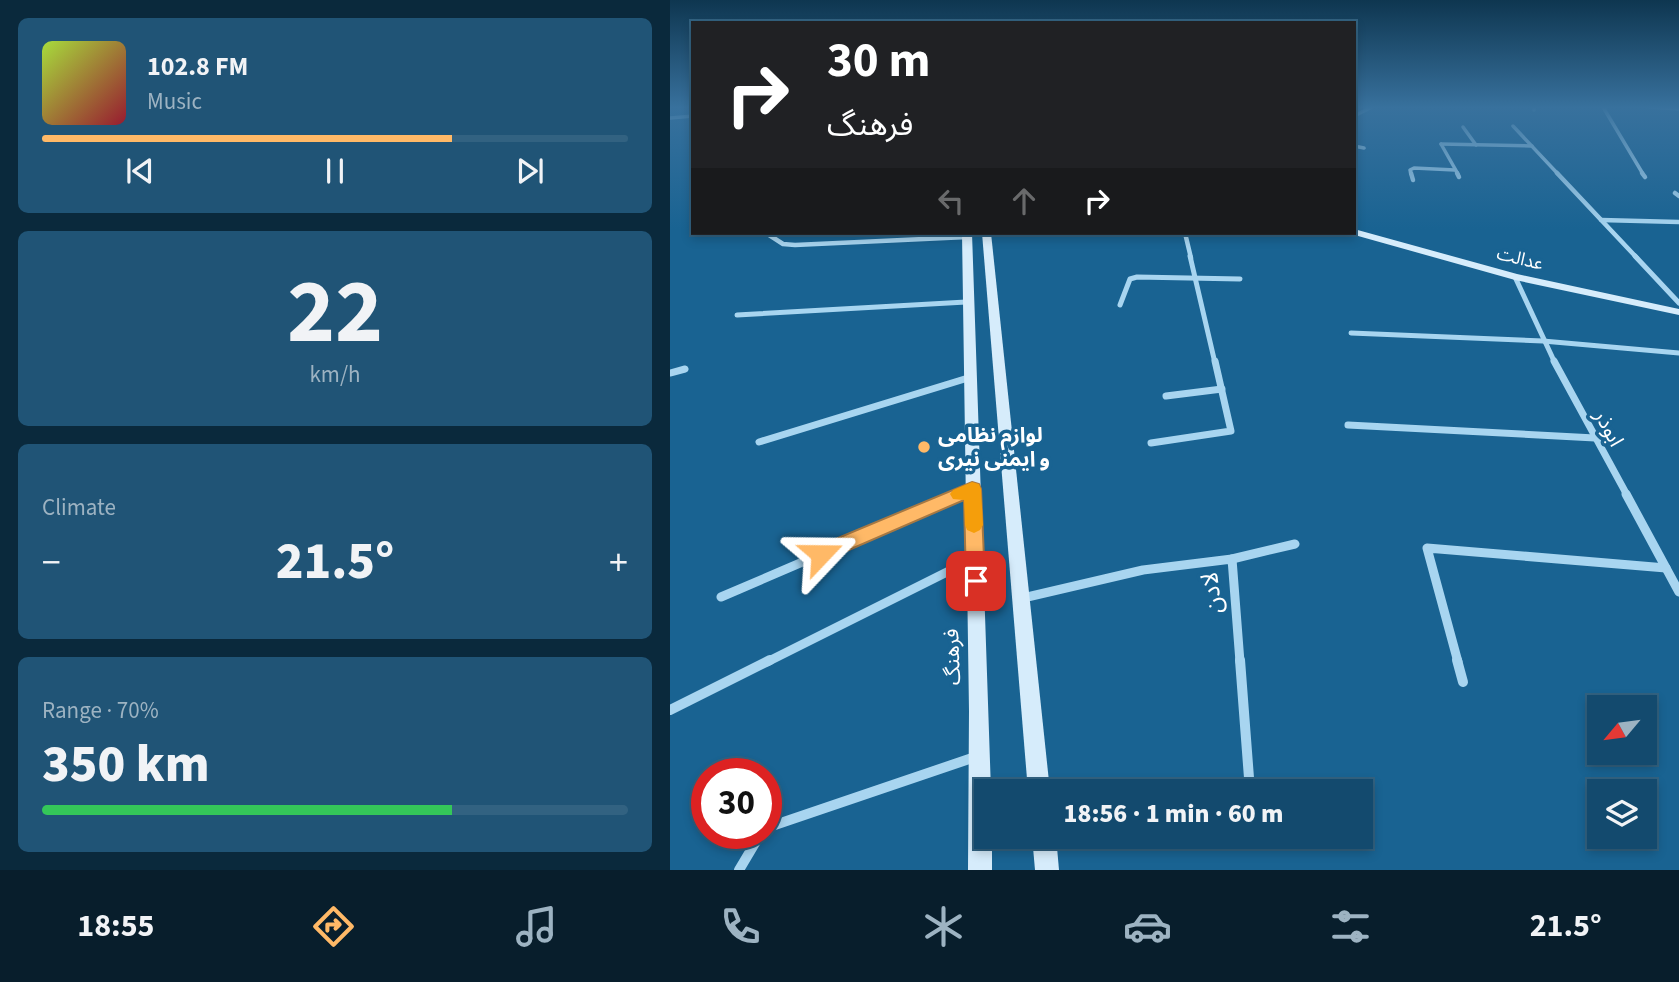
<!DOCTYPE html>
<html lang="en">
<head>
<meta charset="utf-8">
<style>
  body { margin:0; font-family:"Source Sans 3","Noto Sans Arabic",sans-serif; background:#205476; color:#f1f3f6; height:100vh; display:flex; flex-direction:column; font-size:26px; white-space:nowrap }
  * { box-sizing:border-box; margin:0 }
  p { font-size:23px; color:#9db3c2 }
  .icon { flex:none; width:38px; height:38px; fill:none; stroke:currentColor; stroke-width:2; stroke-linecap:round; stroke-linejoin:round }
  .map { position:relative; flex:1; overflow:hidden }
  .details { display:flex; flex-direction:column; gap:18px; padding:18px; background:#0a293c; width:670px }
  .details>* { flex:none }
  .hud { position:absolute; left:21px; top:21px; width:665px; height:214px; border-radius:0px; box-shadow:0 4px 10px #0003,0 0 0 2px #326281; background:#202124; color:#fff; overflow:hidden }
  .needle { width:46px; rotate:241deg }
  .fabs { position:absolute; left:917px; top:695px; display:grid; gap:14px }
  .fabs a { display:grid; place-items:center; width:70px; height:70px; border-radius:0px; background:#134a6e; box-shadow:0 4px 10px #0003,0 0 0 2px #326281; font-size:35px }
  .speed { position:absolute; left:21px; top:758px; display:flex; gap:14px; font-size:35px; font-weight:700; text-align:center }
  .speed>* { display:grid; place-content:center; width:91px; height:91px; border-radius:50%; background:#134a6e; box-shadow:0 4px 10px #0003,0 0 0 2px #326281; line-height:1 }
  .speed .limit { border:10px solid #d22; background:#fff; color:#111 }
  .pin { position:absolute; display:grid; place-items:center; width:60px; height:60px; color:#fff; margin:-30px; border-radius:14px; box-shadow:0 4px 10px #0006 }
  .me { position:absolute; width:77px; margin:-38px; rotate:67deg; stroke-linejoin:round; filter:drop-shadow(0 0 5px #0008) }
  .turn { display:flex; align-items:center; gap:24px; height:147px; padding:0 21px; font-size:32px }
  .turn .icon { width:91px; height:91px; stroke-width:2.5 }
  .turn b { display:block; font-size:49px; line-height:60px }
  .lanes { display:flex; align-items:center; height:66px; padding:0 21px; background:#0003; justify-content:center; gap:35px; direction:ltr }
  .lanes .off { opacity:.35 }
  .big { font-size:52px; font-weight:800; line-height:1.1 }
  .details .tile { flex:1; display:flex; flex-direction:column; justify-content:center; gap:10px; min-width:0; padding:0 24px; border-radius:10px; background:#205476 }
  .details .dial { align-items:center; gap:0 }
  .dial b { font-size:91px; line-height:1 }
  .song { display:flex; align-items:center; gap:21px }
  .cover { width:84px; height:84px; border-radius:10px; background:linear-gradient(135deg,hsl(80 70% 55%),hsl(350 70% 35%)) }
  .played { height:7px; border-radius:4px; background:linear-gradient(90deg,#ffb967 70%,#326281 70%) }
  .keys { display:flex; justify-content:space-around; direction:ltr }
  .heat { display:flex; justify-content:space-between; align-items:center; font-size:38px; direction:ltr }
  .charge { height:10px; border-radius:5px; background:linear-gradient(90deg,#34c759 70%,#326281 0) }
  .trip { position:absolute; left:304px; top:779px; width:399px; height:70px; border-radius:0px; background:#134a6e; box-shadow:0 4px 10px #0003,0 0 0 2px #326281; font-weight:800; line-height:70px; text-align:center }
  .tabs { display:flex; height:112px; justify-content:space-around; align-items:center; background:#081e2c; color:#9db3c2 }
  .tabs .icon { width:49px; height:49px }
  .tabs .active { color:#ffb967 }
  .tabs b { font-size:32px; color:#f1f3f6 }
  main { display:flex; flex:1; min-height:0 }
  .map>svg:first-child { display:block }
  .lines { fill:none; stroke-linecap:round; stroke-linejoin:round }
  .street-far5 { stroke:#a8d5f0; stroke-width:3.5 }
  .street-far4 { stroke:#a8d5f0; stroke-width:4.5 }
  .street-far3 { stroke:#a8d5f0; stroke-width:5 }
  .street-far2 { stroke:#a8d5f0; stroke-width:7 }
  .street-far1 { stroke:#a8d5f0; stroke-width:9 }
  .street { stroke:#a8d5f0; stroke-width:10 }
  .secondary { fill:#d6ecfb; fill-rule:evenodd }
  .route { fill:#ffb967; stroke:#a67843; stroke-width:2 }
  .slow { fill:#f59e0b }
  .poi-dot { fill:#ffb967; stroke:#196392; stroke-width:2.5 }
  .labels { text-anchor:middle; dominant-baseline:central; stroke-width:7; stroke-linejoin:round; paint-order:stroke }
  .far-street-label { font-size:18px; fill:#fff; stroke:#196392 }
  .street-label { font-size:21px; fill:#fff; stroke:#196392 }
  .poi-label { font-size:21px; font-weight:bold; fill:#fff; stroke:#196392; text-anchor:start }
  .near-street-label { font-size:24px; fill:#fff; stroke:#196392 }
</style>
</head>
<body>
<main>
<section class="details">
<div class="tile">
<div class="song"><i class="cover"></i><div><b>102.8 FM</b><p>Music</p></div></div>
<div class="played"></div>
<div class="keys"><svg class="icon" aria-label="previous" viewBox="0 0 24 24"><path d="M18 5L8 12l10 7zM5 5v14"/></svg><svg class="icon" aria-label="pause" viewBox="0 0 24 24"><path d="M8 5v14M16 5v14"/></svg><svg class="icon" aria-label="next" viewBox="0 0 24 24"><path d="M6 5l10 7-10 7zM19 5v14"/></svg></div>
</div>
<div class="tile dial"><b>22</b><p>km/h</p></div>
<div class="tile"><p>Climate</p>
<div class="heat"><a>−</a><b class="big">21.5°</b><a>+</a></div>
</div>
<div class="tile"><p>Range · 70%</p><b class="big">350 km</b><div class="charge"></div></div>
</section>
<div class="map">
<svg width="1009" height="870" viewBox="0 0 1009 870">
  <rect width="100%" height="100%" fill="#196392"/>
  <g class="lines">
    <g class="street-far5">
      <path d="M864 107V110"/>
      <path d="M933 107 973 174"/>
      <path d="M980 107 1009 109"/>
      <path d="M684 116 702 107"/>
      <path d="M0 118 23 116"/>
      <path d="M843 126 888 174"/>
      <path d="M793 127 806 145"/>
      <path d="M771 144 862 146"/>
      <path d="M771 144 788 174"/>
      <path d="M684 146 694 148"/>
      <path d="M741 174 740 170 744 168 785 170"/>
    </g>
    <g class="street-far4">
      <path d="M741 173 743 180"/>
      <path d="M787 173 789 177"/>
      <path d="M887 173 967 258"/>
      <path d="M972 173 975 177"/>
      <path d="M1005 193 1009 196"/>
      <path d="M931 220 1009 222"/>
      <path d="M96 233 113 244 125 245 297 237"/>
      <path d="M515 233 521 258"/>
    </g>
    <g class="street-far3">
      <path d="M520 256 545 363"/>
      <path d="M965 256 1009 303"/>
      <path d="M845 277 885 363"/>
      <path d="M450 305 460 279 467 277 570 279"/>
      <path d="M67 315 296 302"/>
      <path d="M681 333 873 341 1009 353"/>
    </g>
    <g class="street-far2">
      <path d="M884 361 957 495"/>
      <path d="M0 373 15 369"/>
      <path d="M496 396 552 389"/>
      <path d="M678 425 925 438"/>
      <path d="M89 442 298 378"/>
      <path d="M481 443 561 431 545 361"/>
      <path d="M287 495 302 489"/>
    </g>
    <g class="street-far1">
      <path d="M956 494 1009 592"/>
      <path d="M562 559 625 544"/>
      <path d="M51 597 291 494"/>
      <path d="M353 598 473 570 562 559 570 662"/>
      <path d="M97 662 303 559"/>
      <path d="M788 662 757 548 996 568"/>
    </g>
    <g class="street">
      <path d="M570 660 580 791"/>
      <path d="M787 660 793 682"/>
      <path d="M0 710 100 660"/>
      <path d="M96 828 308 756"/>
      <path d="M69 870 91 833"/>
    </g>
    <g class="secondary">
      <path d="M684 229 847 274 1009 309V315L845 280 681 234 684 233Z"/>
      <path d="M292 233H302L321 791H317V836H322V870H298L299 711Z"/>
      <path d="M312 233H321L380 791H358Z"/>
      <path d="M362 836H386L389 870H365Z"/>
    </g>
  </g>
  <linearGradient id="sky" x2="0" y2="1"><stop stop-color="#0e3650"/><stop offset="0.47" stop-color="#38719d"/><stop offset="1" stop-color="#38719d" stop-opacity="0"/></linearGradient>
  <rect width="1009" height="229" fill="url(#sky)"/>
  <path class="route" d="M302 482 309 484 311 489 315 581 313 587 306 589 299 587 296 581 294 500 158 559 151 562 144 559 142 554 144 548Z"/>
  <path class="slow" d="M302 482 309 484 311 489 313 525 310 530 304 533 297 530 295 525 294 500 283 499 280 494 283 490Z"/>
  <circle class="poi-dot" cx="254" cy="447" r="7"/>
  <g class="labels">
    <g class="far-street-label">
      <text transform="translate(850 259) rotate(14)">عدالت</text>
    </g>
    <g class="street-label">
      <text transform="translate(939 428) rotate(62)">ابوذر</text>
      <text transform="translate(282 657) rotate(-92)">فرهنگ</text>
    </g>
    <g class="poi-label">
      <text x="268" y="435">لوازم نظامی<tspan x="268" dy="24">و ایمنی نیری</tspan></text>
    </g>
    <g class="near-street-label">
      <text transform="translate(542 593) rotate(-97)">لادن</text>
    </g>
  </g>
</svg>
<div class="fabs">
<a><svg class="needle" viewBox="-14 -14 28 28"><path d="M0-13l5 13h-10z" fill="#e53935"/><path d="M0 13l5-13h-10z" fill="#9db3c2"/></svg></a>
<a><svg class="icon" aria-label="layers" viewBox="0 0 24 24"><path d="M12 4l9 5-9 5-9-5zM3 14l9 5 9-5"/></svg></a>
</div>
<div class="speed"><div class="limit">30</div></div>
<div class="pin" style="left:306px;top:581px;background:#d93025"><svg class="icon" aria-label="arrive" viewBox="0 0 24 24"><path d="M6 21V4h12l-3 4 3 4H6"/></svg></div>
<svg class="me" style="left:151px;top:554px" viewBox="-20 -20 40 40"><path d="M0-17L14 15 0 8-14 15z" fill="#ffb967" stroke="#fff" stroke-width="4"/></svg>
<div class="trip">18:56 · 1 min · 60 m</div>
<div class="hud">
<div class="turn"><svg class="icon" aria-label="right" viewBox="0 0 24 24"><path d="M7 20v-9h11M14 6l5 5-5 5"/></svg><div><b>30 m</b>فرهنگ</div></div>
<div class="lanes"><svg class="icon off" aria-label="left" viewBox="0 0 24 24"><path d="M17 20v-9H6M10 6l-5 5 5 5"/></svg><svg class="icon off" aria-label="ahead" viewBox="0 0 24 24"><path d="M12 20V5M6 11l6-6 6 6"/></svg><svg class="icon" aria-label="right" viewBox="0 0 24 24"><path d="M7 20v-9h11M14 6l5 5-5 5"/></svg></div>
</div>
</div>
</main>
<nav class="tabs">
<b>18:55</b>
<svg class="icon active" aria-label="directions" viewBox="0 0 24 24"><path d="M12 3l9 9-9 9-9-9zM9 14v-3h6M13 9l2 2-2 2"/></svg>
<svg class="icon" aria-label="music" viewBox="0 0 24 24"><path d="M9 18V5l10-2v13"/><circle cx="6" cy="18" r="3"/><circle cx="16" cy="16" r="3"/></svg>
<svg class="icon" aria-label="phone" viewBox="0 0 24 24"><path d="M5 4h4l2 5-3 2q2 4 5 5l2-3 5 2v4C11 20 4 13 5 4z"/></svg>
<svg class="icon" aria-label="climate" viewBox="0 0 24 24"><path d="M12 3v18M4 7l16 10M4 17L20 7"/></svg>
<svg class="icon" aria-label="car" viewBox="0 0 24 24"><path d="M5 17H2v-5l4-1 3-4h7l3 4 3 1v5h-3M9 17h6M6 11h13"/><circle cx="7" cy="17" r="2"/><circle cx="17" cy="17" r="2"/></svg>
<svg class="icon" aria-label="filters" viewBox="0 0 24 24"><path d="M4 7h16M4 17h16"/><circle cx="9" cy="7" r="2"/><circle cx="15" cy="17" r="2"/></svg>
<b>21.5°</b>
</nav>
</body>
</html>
